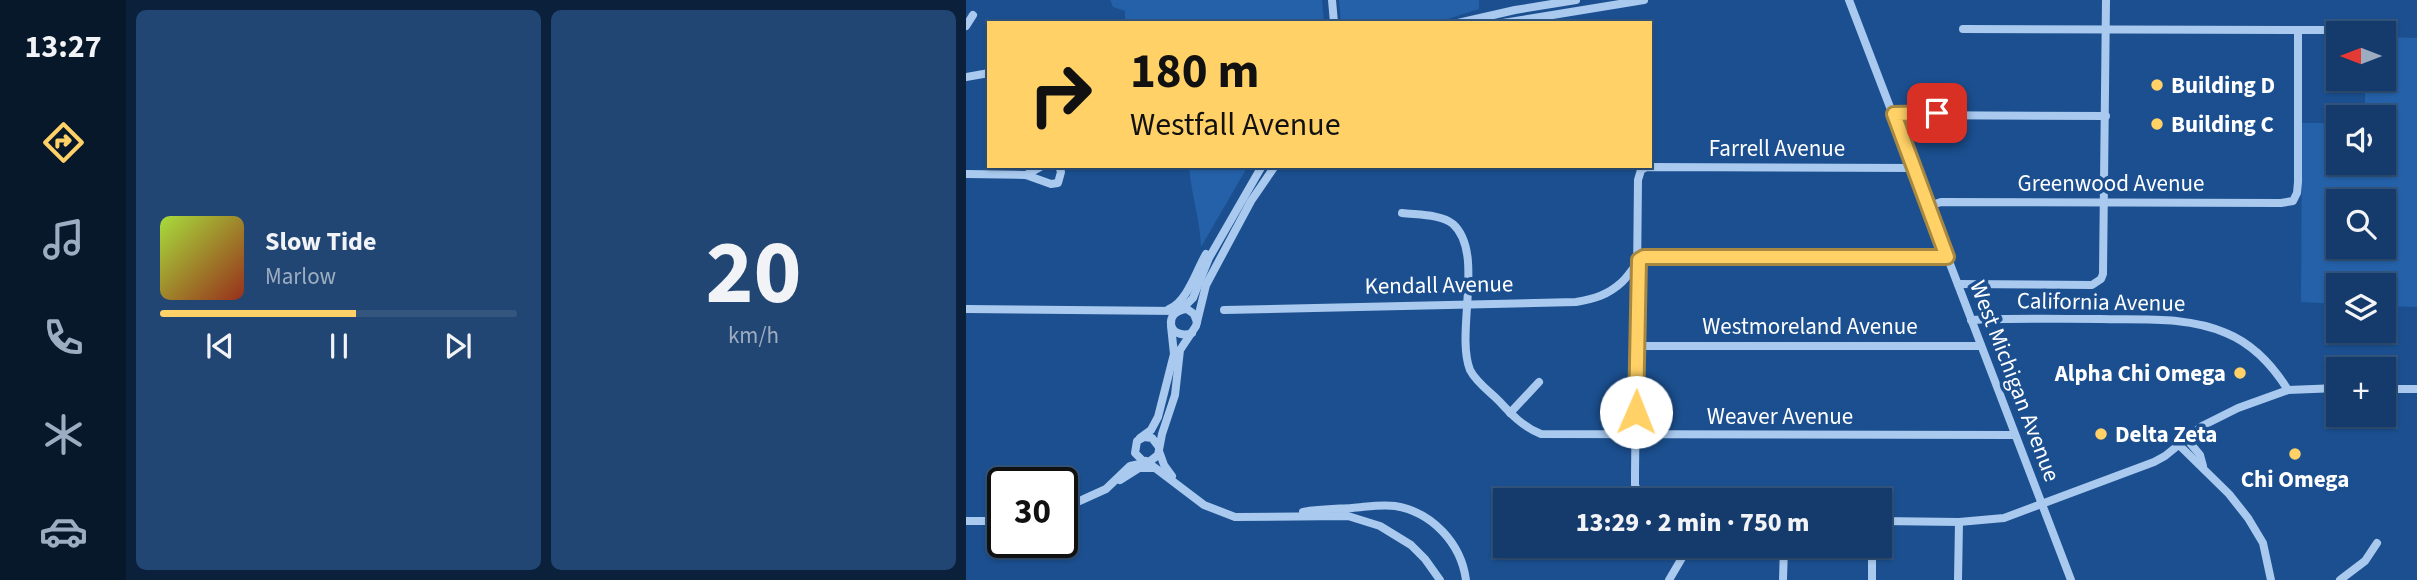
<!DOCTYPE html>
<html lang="en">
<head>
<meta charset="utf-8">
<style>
  body { margin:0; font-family:"Source Sans 3",sans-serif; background:#214673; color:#f1f3f6; height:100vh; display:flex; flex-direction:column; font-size:26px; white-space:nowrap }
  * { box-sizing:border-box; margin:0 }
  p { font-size:23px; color:#9dadc1 }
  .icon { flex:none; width:38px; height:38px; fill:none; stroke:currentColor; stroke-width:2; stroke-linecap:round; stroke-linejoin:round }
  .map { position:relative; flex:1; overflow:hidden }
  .sheet { display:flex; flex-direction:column; gap:10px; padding:10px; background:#0b203b; width:840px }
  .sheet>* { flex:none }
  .hud { position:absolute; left:21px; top:21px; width:665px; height:147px; border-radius:0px; box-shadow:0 2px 5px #0004,0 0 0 2px #33557e; background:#ffd166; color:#111; overflow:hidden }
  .needle { width:46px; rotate:270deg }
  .tools { position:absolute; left:1360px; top:21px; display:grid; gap:14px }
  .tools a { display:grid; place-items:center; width:70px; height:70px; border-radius:0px; background:#143b6b; box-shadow:0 2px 5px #0004,0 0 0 2px #33557e; font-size:35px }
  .speed { position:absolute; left:21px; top:467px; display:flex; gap:14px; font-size:35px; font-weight:700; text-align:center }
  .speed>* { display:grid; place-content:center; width:91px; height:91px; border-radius:50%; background:#143b6b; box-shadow:0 2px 5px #0004,0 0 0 2px #33557e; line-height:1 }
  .speed .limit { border:4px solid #111; border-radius:10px; background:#fff; color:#111 }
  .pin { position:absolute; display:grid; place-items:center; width:60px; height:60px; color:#fff; margin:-30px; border-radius:14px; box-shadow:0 4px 10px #0006 }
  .me { position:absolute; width:77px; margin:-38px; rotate:1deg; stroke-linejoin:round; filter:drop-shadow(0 0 5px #0008) }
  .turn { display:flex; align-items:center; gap:24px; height:147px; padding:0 28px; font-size:32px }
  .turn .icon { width:91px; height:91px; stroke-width:2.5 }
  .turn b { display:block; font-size:49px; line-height:60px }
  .sheet .widget { flex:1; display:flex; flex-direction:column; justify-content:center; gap:10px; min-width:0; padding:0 24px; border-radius:10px; background:#214673 }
  .sheet .dial { align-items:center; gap:0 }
  .dial b { font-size:91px; line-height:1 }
  .song { display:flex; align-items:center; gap:21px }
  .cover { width:84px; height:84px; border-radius:10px; background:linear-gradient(135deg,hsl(80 70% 55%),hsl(10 70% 35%)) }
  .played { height:7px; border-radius:4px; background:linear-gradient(90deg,#ffd166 55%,#33557e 55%) }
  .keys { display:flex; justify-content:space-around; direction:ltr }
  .sheet .tiles { flex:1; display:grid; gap:10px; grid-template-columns:repeat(2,1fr) }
  .trip { position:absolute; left:527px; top:488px; width:399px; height:70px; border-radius:0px; background:#143b6b; box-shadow:0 2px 5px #0004,0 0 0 2px #33557e; font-weight:800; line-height:70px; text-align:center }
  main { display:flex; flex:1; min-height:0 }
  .tab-bar { display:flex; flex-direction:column; width:126px; justify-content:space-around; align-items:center; background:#08182b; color:#9dadc1 }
  .tab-bar .icon { width:49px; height:49px }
  .tab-bar .active { color:#ffd166 }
  .tab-bar b { font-size:32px; color:#f1f3f6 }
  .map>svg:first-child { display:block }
  .green { fill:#2461a8; fill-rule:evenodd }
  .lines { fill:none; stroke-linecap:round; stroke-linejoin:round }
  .minor { stroke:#a9c9ee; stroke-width:8 }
  .route-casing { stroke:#a68842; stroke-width:18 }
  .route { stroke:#ffd166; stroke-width:12 }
  .poi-dot { fill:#ffd166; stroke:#1b4f8f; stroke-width:2.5 }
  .labels { text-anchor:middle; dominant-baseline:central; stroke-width:7; stroke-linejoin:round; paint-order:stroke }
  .poi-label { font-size:23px; font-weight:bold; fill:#fff; stroke:#1b4f8f; text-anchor:start }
  .street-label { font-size:23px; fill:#fff; stroke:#1b4f8f }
</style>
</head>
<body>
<main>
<nav class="tab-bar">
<b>13:27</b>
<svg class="icon active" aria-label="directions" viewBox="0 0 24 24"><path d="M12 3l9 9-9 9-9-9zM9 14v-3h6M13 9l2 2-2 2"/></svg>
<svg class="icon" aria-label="music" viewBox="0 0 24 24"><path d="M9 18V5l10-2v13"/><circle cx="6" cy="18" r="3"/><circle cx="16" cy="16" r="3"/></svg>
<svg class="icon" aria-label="phone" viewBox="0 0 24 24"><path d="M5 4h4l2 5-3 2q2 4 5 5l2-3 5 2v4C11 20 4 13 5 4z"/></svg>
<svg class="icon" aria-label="climate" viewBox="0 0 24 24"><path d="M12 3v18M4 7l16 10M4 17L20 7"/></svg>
<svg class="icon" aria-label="car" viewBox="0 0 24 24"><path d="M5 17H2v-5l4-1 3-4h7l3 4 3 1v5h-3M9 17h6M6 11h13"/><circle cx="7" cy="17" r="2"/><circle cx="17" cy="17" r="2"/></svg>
</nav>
<section class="sheet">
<div class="tiles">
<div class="widget">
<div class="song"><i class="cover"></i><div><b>Slow Tide</b><p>Marlow</p></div></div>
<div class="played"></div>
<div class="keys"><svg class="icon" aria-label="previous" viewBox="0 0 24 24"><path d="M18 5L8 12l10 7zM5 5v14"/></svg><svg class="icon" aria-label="pause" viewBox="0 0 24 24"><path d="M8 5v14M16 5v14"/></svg><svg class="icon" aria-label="next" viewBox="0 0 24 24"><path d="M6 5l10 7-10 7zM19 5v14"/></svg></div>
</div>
<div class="widget dial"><b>20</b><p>km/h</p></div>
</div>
</section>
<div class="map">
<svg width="1451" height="580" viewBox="0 0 1451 580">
  <rect width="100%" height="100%" fill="#1b4f8f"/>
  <g class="green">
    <path d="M144 0H356L358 23H159V11L147 7Z"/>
    <path d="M373 0H513V9L469 23H375Z"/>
    <path d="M1418 37 1451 38V307L1418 306V285H1372V304L1335 302 1336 123H1372V163H1418V117H1399V79H1418ZM1372 201H1418V247H1372Z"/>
    <path d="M223 166H282L235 247C234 219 225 194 223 166Z"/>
  </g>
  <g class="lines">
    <g class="minor">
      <path d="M366 0 368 23"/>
      <path d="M883 0 1105 580"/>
      <path d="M492 23 549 10 610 0"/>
      <path d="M537 23 678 0"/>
      <path d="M0 26 7 15"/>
      <path d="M997 29 1359 30"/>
      <path d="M0 77 23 73"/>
      <path d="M928 115 1140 116"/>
      <path d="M0 174 60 175 85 184 92 183 95 172 93 166"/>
      <path d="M60 175 76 166"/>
      <path d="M963 206 975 202 1315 203 1327 201 1331 193 1332 182V30"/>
      <path d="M436 213C451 215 475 214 487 224 519 253 489 332 504 370 510 382 524 392 533 401 545 414 557 427 575 434L1048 435"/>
      <path d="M992 284 1126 285 1135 279 1137 274 1140 0"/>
      <path d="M0 309 212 311"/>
      <path d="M203 309C221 302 230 271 240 254"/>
      <path d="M216 309 227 298 243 258 296 166"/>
      <path d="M258 310 610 302C628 299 642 295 656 282 666 273 670 259 684 256H981"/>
      <path d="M1005 320C1048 318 1091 319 1134 319 1176 320 1221 316 1260 333 1287 344 1307 366 1322 390"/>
      <path d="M226 333C202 341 196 311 221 309L228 314 231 322"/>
      <path d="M672 346H1015"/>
      <path d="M1418 389H1451"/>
      <path d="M544 413 573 382"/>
      <path d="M174 438 185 430 192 417 208 354 205 326"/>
      <path d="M1220 438 1234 455 1237 466"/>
      <path d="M1213 445 1263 494 1282 518 1297 543 1305 580"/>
      <path d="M193 451 198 465 206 476"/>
      <path d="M177 461 169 453 171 441 178 437 186 438 193 447"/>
      <path d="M180 461 238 505 269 517 382 516 414 526 445 545 459 559 474 580"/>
      <path d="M154 480 173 468H187"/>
      <path d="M675 500 669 485V475L672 180 675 170 681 167 949 168"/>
      <path d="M96 509 140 489 164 466 183 462 192 455 196 434 209 395 214 350 230 326 240 285 285 201 309 166"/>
      <path d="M337 512C353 509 369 509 386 508 400 507 415 504 429 506 466 512 495 543 500 580"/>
      <path d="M0 521H37"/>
      <path d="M914 521 993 522 1038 518 1188 462 1199 456 1236 426 1272 408 1322 390 1372 388"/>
      <path d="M906 546V580"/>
      <path d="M703 580 723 546"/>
      <path d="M817 580 818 546"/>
      <path d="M992 580 993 522"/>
      <path d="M1374 580 1399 561 1411 543"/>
    </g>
  </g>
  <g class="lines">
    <defs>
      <path id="route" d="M670 412 673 260 678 257H981L928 114 971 113"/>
    </defs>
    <use href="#route" class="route-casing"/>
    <use href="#route" class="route"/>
  </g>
  <g class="poi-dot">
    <circle cx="1191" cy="85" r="7"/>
    <circle cx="1191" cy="124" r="7"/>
    <circle cx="1274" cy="373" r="7"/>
    <circle cx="1135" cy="434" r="7"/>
    <circle cx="1329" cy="454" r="7"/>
  </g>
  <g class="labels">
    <g class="poi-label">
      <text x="1205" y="85">Building D</text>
      <text x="1205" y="124">Building C</text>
      <text x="1260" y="373" text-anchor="end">Alpha Chi Omega</text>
      <text x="1149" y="434">Delta Zeta</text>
      <text x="1329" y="479" text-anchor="middle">Chi Omega</text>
    </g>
    <g class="street-label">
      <text x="811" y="148">Farrell Avenue</text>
      <text x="1145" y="183">Greenwood Avenue</text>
      <text transform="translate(473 285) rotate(-1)">Kendall Avenue</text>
      <text transform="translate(1135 302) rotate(1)">California Avenue</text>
      <text x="844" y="326">Westmoreland Avenue</text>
      <text transform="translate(1049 381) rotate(69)">West Michigan Avenue</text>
      <text x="814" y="416">Weaver Avenue</text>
    </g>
  </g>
</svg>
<div class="tools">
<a><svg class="needle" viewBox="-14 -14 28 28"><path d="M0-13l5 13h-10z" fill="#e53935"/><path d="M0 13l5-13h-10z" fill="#9dadc1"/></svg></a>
<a><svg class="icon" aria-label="sound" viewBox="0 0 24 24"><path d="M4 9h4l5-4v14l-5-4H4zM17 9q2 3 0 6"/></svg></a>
<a><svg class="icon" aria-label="search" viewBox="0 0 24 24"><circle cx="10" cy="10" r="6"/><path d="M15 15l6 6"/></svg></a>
<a><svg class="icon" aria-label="layers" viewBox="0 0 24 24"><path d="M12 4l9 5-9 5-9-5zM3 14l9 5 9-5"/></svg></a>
<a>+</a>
</div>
<div class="speed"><div class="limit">30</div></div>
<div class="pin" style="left:971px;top:113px;background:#d93025"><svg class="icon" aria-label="arrive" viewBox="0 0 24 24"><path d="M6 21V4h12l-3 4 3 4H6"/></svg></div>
<svg class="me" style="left:670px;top:412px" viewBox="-20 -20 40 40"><circle r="19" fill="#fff"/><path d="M0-13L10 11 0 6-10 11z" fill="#ffd166"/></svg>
<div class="trip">13:29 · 2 min · 750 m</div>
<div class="hud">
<div class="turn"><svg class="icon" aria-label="right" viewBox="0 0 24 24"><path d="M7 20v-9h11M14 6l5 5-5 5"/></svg><div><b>180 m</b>Westfall Avenue</div></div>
</div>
</div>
</main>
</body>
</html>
